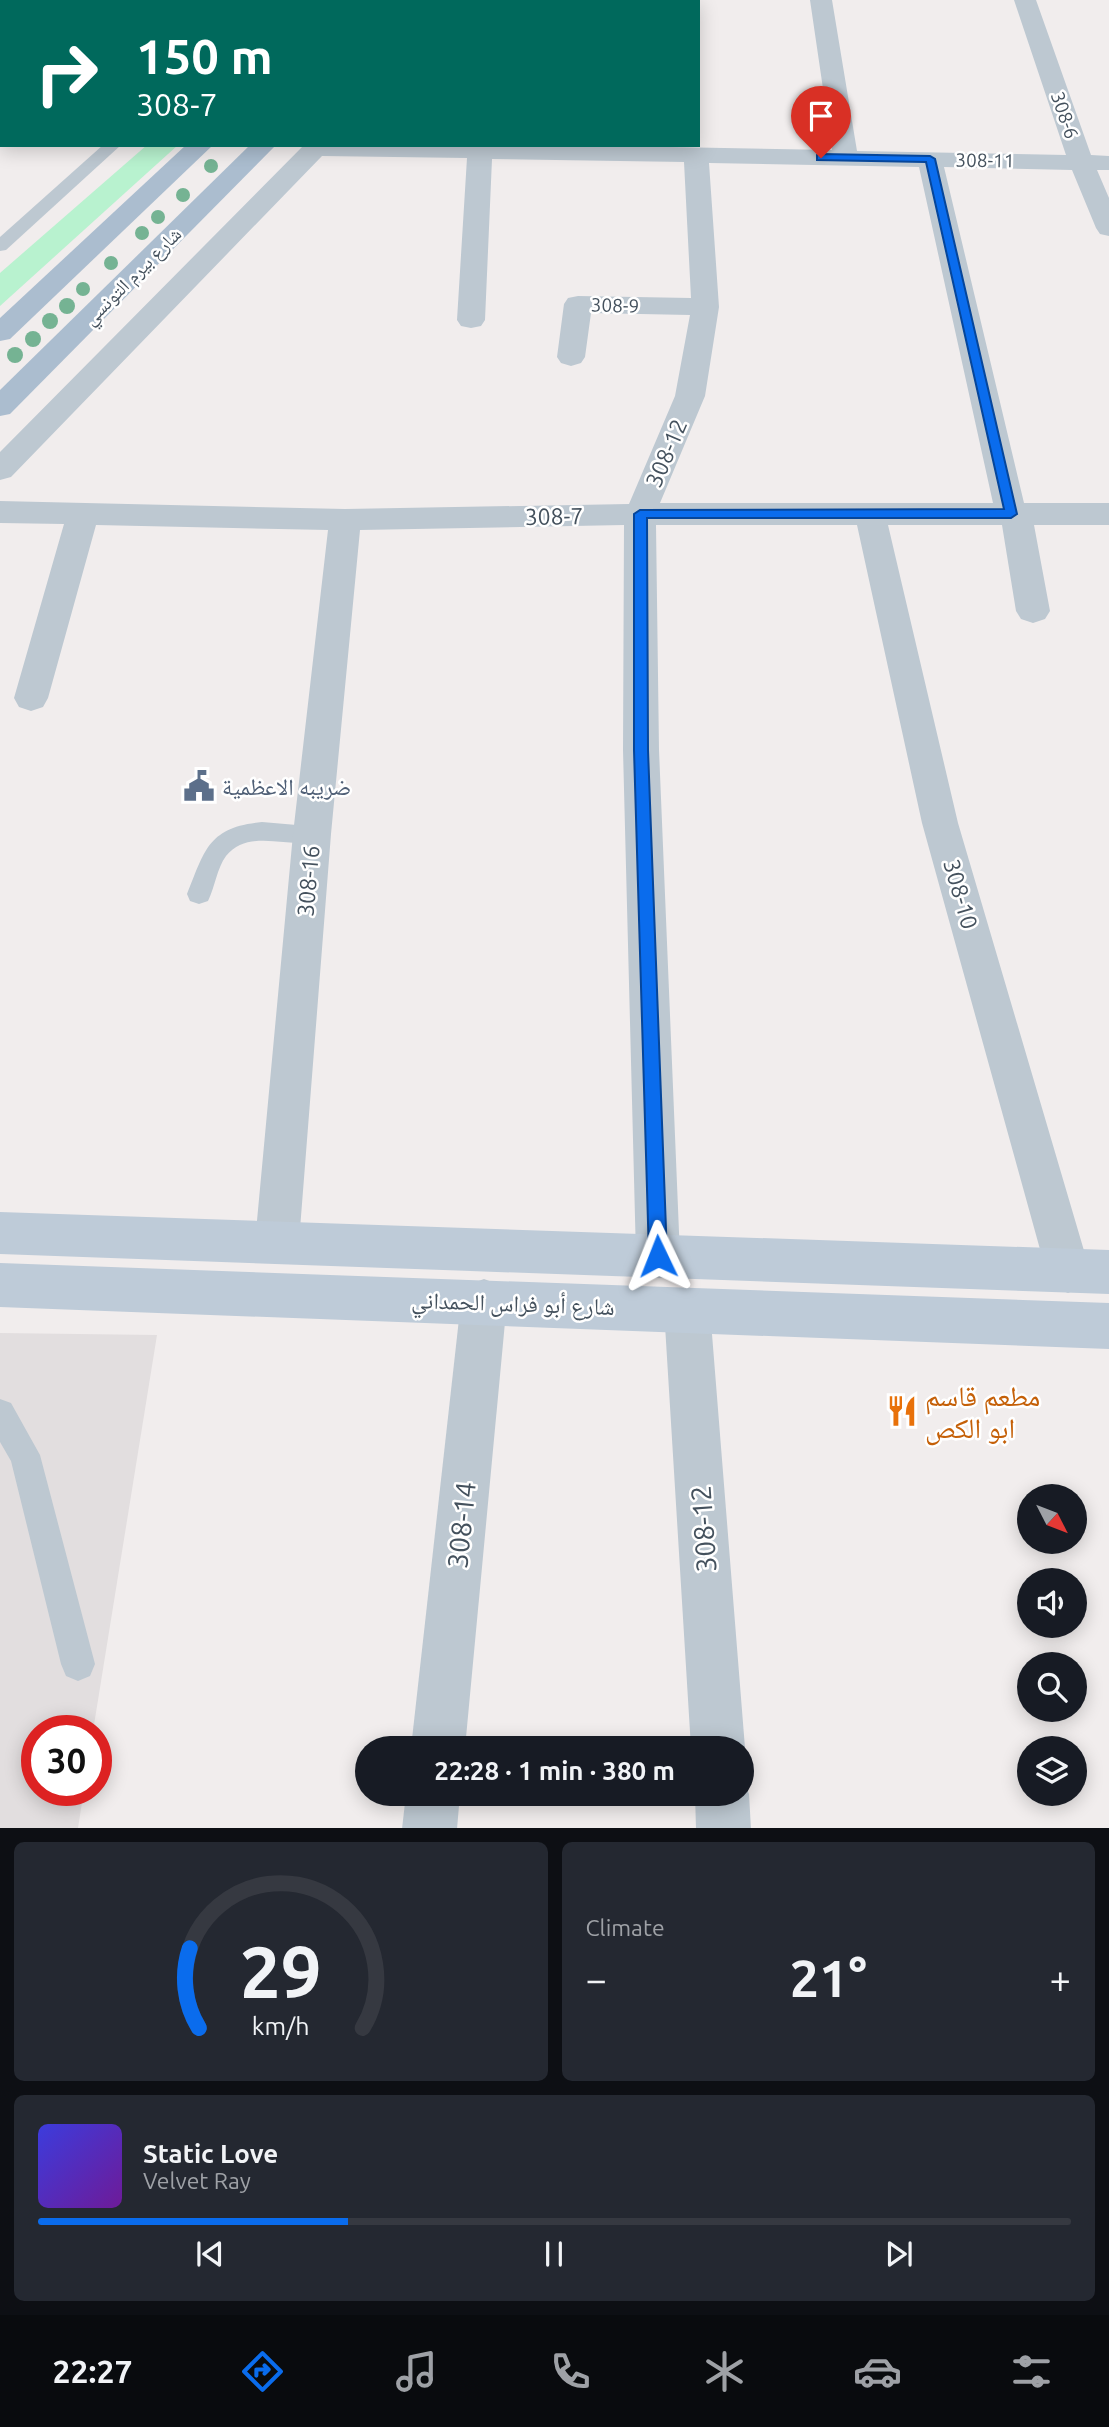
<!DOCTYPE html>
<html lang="en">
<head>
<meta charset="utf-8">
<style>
  body { margin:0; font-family:Ubuntu,"Noto Naskh Arabic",sans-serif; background:#242831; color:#f1f3f6; height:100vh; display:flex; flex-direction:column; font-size:26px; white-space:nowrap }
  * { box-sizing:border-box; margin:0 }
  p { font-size:23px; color:#9ea1a6 }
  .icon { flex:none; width:38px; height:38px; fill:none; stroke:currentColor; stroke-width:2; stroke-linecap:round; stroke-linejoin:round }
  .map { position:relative; height:1828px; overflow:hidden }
  .sheet { display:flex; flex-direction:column; gap:14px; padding:14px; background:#0d0f14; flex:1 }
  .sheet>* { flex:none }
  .guide { position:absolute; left:0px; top:0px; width:700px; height:147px; box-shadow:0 4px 18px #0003; background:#00695c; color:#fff; overflow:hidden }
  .needle { width:46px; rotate:132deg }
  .controls { position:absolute; left:1017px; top:1484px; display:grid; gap:14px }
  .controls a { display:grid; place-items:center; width:70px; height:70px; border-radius:50%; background:#171b24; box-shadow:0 4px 18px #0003; font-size:35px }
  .speed { position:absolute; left:21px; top:1715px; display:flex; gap:14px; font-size:35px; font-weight:700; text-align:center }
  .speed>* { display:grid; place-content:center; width:91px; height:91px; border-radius:50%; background:#171b24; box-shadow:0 4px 18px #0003; line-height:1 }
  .speed .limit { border:10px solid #d22; background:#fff; color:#111 }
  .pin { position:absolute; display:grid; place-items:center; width:60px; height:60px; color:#fff; margin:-72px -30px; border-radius:50% 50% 50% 0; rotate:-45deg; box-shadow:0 0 7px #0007 }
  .pin .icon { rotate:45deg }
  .me { position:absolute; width:77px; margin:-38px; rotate:358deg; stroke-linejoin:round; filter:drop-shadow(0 0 5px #0008) }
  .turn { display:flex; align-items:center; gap:24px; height:147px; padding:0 21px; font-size:32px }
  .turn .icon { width:91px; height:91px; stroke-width:2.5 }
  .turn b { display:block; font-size:49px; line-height:60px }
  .big { font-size:52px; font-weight:700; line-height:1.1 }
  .sheet .widget { flex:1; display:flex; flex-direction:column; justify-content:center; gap:10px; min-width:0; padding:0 24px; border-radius:10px; background:#242831 }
  .sheet .dial { align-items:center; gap:0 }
  .dial svg { height:182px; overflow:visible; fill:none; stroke:#363941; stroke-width:7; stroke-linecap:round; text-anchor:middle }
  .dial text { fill:#f1f3f6; stroke:none }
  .song { display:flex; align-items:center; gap:21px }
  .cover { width:84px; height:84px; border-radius:10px; background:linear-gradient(135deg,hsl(240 70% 55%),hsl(280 70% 35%)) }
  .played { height:7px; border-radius:4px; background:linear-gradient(90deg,#0a6ced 30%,#363941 30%) }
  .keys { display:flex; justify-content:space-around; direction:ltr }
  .heat { display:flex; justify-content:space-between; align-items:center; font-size:38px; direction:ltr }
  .sheet .tiles { flex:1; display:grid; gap:14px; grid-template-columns:1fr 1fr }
  .widget:last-child { grid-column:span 2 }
  .trip { position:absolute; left:355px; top:1736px; width:399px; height:70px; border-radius:35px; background:#171b24; box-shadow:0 4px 18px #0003; font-weight:700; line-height:70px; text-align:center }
  .tab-bar { display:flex; height:112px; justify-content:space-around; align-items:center; background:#090b0e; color:#9ea1a6 }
  .tab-bar .icon { width:49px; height:49px }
  .tab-bar .selected { color:#0a6ced }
  .tab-bar b { font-size:32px; color:#f1f3f6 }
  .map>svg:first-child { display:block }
  .education { fill:#e2dedf }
  .green { fill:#b8f2cf }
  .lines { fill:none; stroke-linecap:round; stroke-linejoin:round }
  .lane { fill:#bdc8d1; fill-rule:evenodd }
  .street { fill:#bdc8d1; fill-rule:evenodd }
  .secondary { fill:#becbd8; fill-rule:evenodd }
  .primary { fill:#abbdcf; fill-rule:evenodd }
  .tree { fill:#75b393 }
  .route { fill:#0a6ced; stroke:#06469a; stroke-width:2 }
  .labels { text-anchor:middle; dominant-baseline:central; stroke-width:5; stroke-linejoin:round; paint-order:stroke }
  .far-street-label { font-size:19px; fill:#44515d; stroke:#fff }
  .street-label { font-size:23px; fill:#44515d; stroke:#fff }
  .service-label { font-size:23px; fill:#4e5e75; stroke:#fff; text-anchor:start }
  .near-food-label { font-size:28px; fill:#c56008; stroke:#fff; text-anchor:start }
  .near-street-label { font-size:28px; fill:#44515d; stroke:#fff }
</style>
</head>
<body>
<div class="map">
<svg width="1109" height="1829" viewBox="0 0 1109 1829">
  <rect width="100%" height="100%" fill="#f1eded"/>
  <path class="education" d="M0 1333 157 1335 93 1731H37V1790H84L78 1828 0 1829Z"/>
  <path class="green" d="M147 145H178L0 306V273Z"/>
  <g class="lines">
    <g class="lane">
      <path d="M183 0H198L182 2Z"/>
      <path d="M103 145H121L6 250 0 251V237Z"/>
      <path d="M262 822 320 827 324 834 320 841C291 850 250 827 226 856 217 868 215 887 208 901L199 904 190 901 187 894C205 850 208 827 262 822Z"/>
      <path d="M0 1399 11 1403 40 1455 95 1664 90 1676 78 1681 66 1676 61 1664 11 1461 0 1442Z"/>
    </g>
    <g class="street">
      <path d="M449 0H472L448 2Z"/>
      <path d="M578 0H601L577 2Z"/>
      <path d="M810 0H832L857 151 1066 155 1014 0H1036L1091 155 1109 156V170H1097L1109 198V236L1100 234 1096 228 1072 170 944 167 1024 503H1109V525H1034L1050 611 1045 619 1033 623 1021 619 1016 611 1002 525H888L958 823 1090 1271 1084 1286 1068 1293 1052 1286 1046 1271 922 823 857 525H656L659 750 680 1256 674 1271 658 1277 642 1271 636 1256 623 750 624 525 360 530 331 834 299 1242 293 1257 277 1263 261 1257 255 1242 293 834 328 530 96 525 48 698 43 707 31 711 19 707 14 698 64 524 0 523V501L345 509 629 504 675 396 690 315 591 313 585 357 581 363 571 366 561 363 557 357 564 304 568 298 578 296 691 298 684 162 492 159 485 320 481 326 471 328 461 326 457 320 467 158 322 156 11 477 0 480V452L304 145H563L832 150ZM709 163 919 167 993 503H660L705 396 719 307Z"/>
      <path d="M484 1279 500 1285 507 1301 465 1748H411L461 1301 468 1285Z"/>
      <path d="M687 1287 703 1293 710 1309 745 1748 742 1755V1748H691L664 1309 671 1293Z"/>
      <path d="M742 1777 749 1794 751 1829H696L695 1794H742Z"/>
      <path d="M406 1794H460L457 1829H402Z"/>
    </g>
    <g class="secondary">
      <path d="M0 1212 1109 1250V1294L0 1254Z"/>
      <path d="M0 1263 1109 1303V1349L0 1307Z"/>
    </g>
    <g class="primary">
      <path d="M346 0H369L345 2Z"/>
      <path d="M401 0H424L400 2Z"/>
      <path d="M186 145H213L10 339 0 341V318Z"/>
      <path d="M250 145H276L10 414 0 416V390Z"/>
    </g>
  </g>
  <g class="tree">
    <circle cx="211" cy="166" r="7"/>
    <circle cx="183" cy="195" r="7"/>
    <circle cx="158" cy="217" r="7"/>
    <circle cx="142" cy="233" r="7"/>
    <circle cx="111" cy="263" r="7"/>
    <circle cx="83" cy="289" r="7"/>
    <circle cx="67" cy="306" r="8"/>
    <circle cx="50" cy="321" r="8"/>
    <circle cx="33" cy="339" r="8"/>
    <circle cx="15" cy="355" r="8"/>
  </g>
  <path class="route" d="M821 154 930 156 935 159 1017 514 1011 518H647L648 750 667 1256 665 1262 658 1265 652 1262 649 1256 634 750V514L640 510 1004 509 926 162 817 160V155Z"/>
  <defs>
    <symbol id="civic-bare" viewBox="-9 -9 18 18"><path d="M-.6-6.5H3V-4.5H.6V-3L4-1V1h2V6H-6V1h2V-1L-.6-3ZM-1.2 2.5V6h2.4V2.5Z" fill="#5c6f8a" stroke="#fff" stroke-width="2.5" paint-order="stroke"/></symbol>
    <symbol id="restaurant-bare" viewBox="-9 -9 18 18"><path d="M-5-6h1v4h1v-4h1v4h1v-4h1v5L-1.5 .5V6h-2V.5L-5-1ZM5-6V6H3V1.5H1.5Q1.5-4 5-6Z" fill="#e8710a" stroke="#fff" stroke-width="2.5" paint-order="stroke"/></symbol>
  </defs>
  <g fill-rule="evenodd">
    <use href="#civic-bare" x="177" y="764" width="44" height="44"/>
    <use href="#restaurant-bare" x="880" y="1389" width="44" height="44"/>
  </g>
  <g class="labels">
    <g class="far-street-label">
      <text transform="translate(1065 115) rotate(71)">308-6</text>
      <text transform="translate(985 160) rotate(1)">308-11</text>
      <text transform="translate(132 276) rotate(-45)">شارع بيرم التونسي</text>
      <text transform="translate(615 305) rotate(2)">308-9</text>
    </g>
    <g class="street-label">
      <text transform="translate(666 453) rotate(-67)">308-12</text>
      <text transform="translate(554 516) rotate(-1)">308-7</text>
      <text transform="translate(308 881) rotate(-85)">308-16</text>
      <text transform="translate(961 894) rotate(74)">308-10</text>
      <text transform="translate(513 1303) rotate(2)">شارع أبو فراس الحمداني</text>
    </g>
    <g class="service-label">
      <text x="222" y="786">ضريبه الاعظمية</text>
    </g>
    <g class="near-food-label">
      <text x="925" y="1395">مطعم قاسم<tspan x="925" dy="32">ابو الكص</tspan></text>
    </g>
    <g class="near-street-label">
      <text transform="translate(461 1525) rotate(-84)">308-14</text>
      <text transform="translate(703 1529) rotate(-94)">308-12</text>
    </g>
  </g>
</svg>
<div class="controls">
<a><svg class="needle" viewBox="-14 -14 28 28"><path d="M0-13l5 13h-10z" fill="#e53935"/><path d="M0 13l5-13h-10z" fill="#9ea1a6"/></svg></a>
<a><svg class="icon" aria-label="sound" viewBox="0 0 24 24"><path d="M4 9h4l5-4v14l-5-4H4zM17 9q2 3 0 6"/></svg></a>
<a><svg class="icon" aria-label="search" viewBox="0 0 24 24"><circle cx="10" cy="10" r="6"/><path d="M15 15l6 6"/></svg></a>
<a><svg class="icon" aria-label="layers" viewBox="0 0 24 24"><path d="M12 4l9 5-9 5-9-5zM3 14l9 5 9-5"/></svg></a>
</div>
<div class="speed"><div class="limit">30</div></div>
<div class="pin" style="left:821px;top:158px;background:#d93025"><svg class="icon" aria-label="arrive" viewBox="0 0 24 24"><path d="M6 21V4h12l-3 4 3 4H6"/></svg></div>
<svg class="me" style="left:658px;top:1256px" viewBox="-20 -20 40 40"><path d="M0-17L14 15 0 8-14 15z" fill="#0a6ced" stroke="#fff" stroke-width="4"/></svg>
<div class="trip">22:28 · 1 min · 380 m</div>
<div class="guide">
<div class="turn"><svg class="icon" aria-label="right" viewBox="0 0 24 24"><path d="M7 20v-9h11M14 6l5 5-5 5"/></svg><div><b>150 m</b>308-7</div></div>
</div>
</div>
<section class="sheet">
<div class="tiles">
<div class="widget dial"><svg viewBox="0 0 100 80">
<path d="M14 69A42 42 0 1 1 86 69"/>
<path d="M14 69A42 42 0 0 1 10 34" stroke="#0a6ced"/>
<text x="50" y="56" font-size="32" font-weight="700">29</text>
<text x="50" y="72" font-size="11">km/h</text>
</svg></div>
<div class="widget"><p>Climate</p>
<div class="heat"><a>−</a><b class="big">21°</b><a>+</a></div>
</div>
<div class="widget">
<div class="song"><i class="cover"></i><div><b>Static Love</b><p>Velvet Ray</p></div></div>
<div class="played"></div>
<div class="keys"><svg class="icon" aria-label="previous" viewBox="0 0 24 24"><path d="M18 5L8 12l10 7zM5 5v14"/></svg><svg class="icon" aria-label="pause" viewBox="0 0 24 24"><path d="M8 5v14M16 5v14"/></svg><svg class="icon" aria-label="next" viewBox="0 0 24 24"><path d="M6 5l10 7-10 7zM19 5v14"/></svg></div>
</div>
</div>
</section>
<nav class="tab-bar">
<b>22:27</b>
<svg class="icon selected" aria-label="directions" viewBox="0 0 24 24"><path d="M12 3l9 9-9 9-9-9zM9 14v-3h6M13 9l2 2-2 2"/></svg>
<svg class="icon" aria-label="music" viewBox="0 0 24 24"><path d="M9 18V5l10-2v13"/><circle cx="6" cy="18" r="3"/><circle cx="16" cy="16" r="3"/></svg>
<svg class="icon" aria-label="phone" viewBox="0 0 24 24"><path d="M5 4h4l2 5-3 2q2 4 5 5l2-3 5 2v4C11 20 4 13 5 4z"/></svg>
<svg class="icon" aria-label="climate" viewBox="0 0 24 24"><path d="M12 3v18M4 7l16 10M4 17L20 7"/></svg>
<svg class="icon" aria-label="car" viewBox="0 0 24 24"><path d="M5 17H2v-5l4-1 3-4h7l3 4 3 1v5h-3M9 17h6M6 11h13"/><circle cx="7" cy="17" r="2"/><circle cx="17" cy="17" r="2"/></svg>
<svg class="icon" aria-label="filters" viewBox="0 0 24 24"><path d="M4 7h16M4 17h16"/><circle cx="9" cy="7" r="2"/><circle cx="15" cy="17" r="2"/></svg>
</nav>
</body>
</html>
